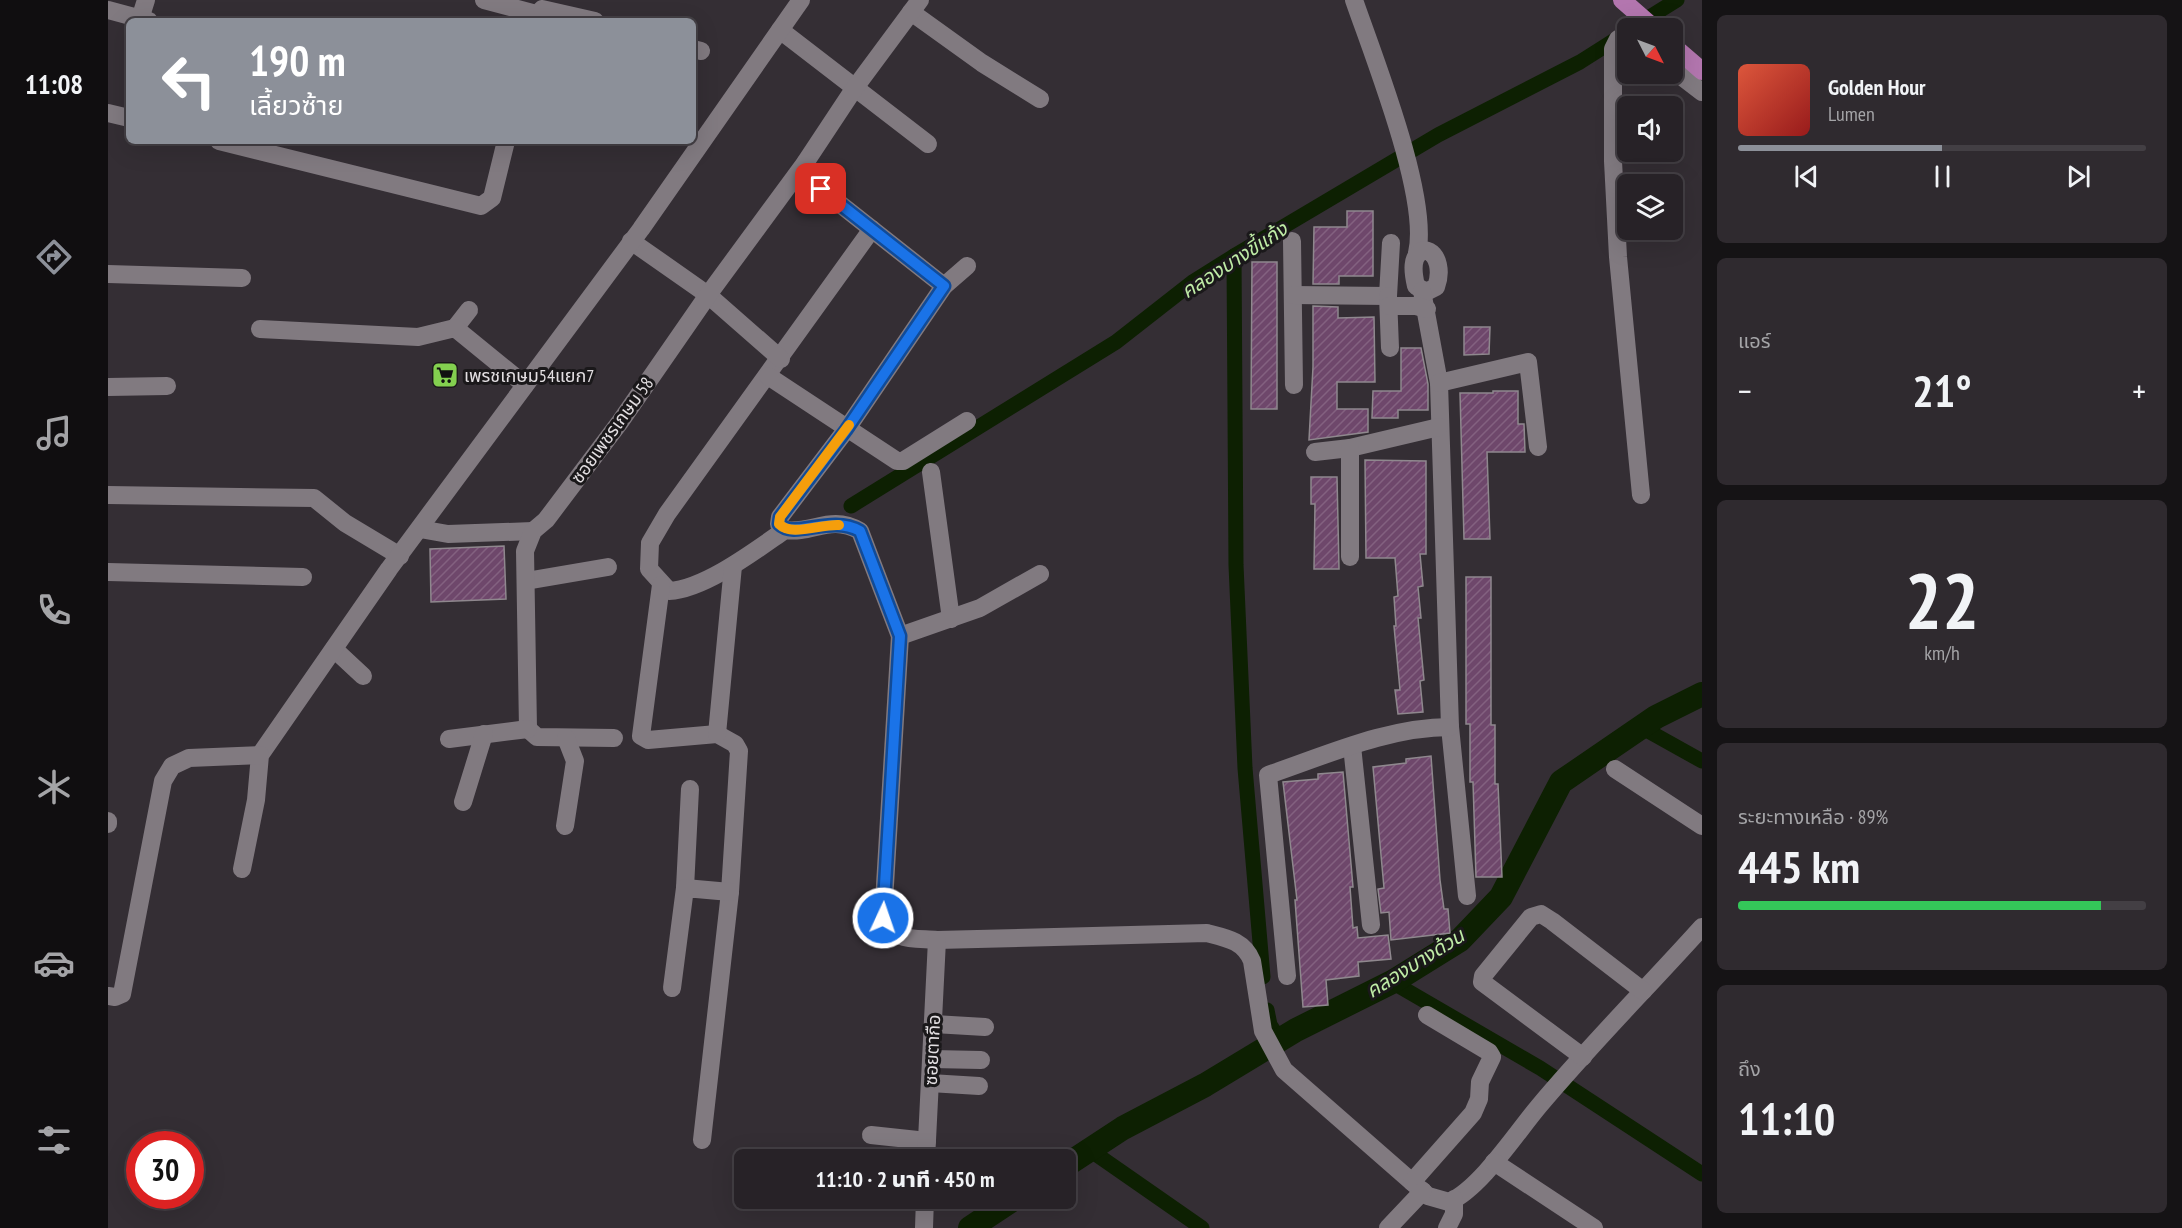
<!DOCTYPE html>
<html lang="th">
<head>
<meta charset="utf-8">
<style>
  body { margin:0; font-family:"PT Sans Narrow","Noto Sans Thai",sans-serif; background:#2f2a2f; color:#f1f3f6; height:100vh; display:flex; flex-direction:column; font-size:22px; white-space:nowrap }
  * { box-sizing:border-box; margin:0 }
  p { font-size:20px; color:#a4a4a7 }
  .icon { flex:none; width:33px; height:33px; fill:none; stroke:currentColor; stroke-width:2; stroke-linecap:round; stroke-linejoin:round }
  .map { position:relative; flex:1; overflow:hidden }
  .panel { display:flex; flex-direction:column; gap:15px; padding:15px; background:#151315; width:480px }
  .panel>* { flex:none }
  .hud { position:absolute; left:18px; top:18px; width:570px; height:126px; border-radius:9px; box-shadow:0 6px 24px #0002,0 0 0 2px #433f44; background:#8c9099; color:#fff; overflow:hidden }
  .needle { width:39px; rotate:132deg }
  .tools { position:absolute; left:1509px; top:18px; display:grid; gap:12px }
  .tools a { display:grid; place-items:center; width:66px; height:66px; border-radius:9px; background:#272227; box-shadow:0 6px 24px #0002,0 0 0 2px #433f44; font-size:30px }
  .speed { position:absolute; left:18px; top:1131px; display:flex; gap:12px; font-size:30px; font-weight:700; text-align:center }
  .speed>* { display:grid; place-content:center; width:78px; height:78px; border-radius:50%; background:#272227; box-shadow:0 6px 24px #0002,0 0 0 2px #433f44; line-height:1 }
  .speed .limit { border:9px solid #d22; background:#fff; color:#111 }
  .pin { position:absolute; display:grid; place-items:center; width:51px; height:51px; color:#fff; margin:-26px; border-radius:12px; box-shadow:0 3px 9px #0006 }
  .me { position:absolute; width:66px; margin:-33px; rotate:3deg; stroke-linejoin:round; filter:drop-shadow(0 0 4px #0008) }
  .turn { display:flex; align-items:center; gap:21px; height:126px; padding:0 24px; font-size:27px }
  .turn .icon { width:78px; height:78px; stroke-width:2.5 }
  .turn b { display:block; font-size:42px; line-height:51px }
  .big { font-size:45px; font-weight:800; line-height:1.1 }
  .panel .card { flex:1; display:flex; flex-direction:column; justify-content:center; gap:9px; min-width:0; padding:0 21px; border-radius:9px; background:#2f2a2f }
  .panel .dial { align-items:center; gap:0 }
  .dial b { font-size:78px; line-height:1 }
  .song { display:flex; align-items:center; gap:18px }
  .cover { width:72px; height:72px; border-radius:9px; background:linear-gradient(135deg,hsl(10 70% 55%),hsl(0 70% 35%)) }
  .played { height:6px; border-radius:3px; background:linear-gradient(90deg,#8c9099 50%,#433f44 50%) }
  .keys { display:flex; justify-content:space-around; direction:ltr }
  .heat { display:flex; justify-content:space-between; align-items:center; font-size:33px; direction:ltr }
  .charge { height:9px; border-radius:4px; background:linear-gradient(90deg,#34c759 89%,#433f44 0) }
  .trip { position:absolute; left:626px; top:1149px; width:342px; height:60px; border-radius:9px; background:#272227; box-shadow:0 6px 24px #0002,0 0 0 2px #433f44; font-weight:800; line-height:60px; text-align:center }
  main { display:flex; flex:1; min-height:0 }
  .dock { display:flex; flex-direction:column; width:108px; justify-content:space-around; align-items:center; background:#100e10; color:#a4a4a7 }
  .dock .icon { width:42px; height:42px }
  .dock .selected { color:#8c9099 }
  .dock b { font-size:27px; color:#f1f3f6 }
  .map>svg:first-child { display:block }
  .lines { fill:none; stroke-linecap:round; stroke-linejoin:round }
  .canal { stroke:#0d2002; stroke-width:15 }
  .river { stroke:#0d2002; stroke-width:24 }
  .building { fill:url(#building-hatch); stroke:#8f888e; stroke-width:1.5 }
  .minor { stroke:#817a80; stroke-width:18 }
  .major { stroke:#b376af; stroke-width:18 }
  .route-casing { stroke:#114b97; stroke-width:15 }
  .route { stroke:#1a73e8; stroke-width:10 }
  .slow { stroke:#f59e0b; stroke-width:10 }
  .labels { text-anchor:middle; dominant-baseline:central; stroke-width:6; stroke-linejoin:round; paint-order:stroke }
  .poi-label { font-size:18px; fill:#e3dfe2; stroke:#1a181a; text-anchor:start }
  .street-label { font-size:18px; fill:#e3dfe2; stroke:#1a181a }
  .water-label { font-size:20px; font-style:italic; fill:#bfeca6; stroke:#1a181a }
</style>
</head>
<body>
<main>
<nav class="dock">
<b>11:08</b>
<svg class="icon selected" aria-label="directions" viewBox="0 0 24 24"><path d="M12 3l9 9-9 9-9-9zM9 14v-3h6M13 9l2 2-2 2"/></svg>
<svg class="icon" aria-label="music" viewBox="0 0 24 24"><path d="M9 18V5l10-2v13"/><circle cx="6" cy="18" r="3"/><circle cx="16" cy="16" r="3"/></svg>
<svg class="icon" aria-label="phone" viewBox="0 0 24 24"><path d="M5 4h4l2 5-3 2q2 4 5 5l2-3 5 2v4C11 20 4 13 5 4z"/></svg>
<svg class="icon" aria-label="climate" viewBox="0 0 24 24"><path d="M12 3v18M4 7l16 10M4 17L20 7"/></svg>
<svg class="icon" aria-label="car" viewBox="0 0 24 24"><path d="M5 17H2v-5l4-1 3-4h7l3 4 3 1v5h-3M9 17h6M6 11h13"/><circle cx="7" cy="17" r="2"/><circle cx="17" cy="17" r="2"/></svg>
<svg class="icon" aria-label="filters" viewBox="0 0 24 24"><path d="M4 7h16M4 17h16"/><circle cx="9" cy="7" r="2"/><circle cx="15" cy="17" r="2"/></svg>
</nav>
<div class="map">
<svg width="1594" height="1228" viewBox="0 0 1594 1228">
  <defs>
    <pattern id="building-hatch" width="6" height="6" patternUnits="userSpaceOnUse" patternTransform="scale(1.5)"><rect width="6" height="6" fill="#6e476b"/><path d="M-1 1l2-2M0 6l6-6M5 7l2-2" fill="none" stroke="#836180"/></pattern>
  </defs>
  <rect width="100%" height="100%" fill="#342e34"/>
  <g class="lines">
    <g class="canal">
      <path d="M1524 28 1569 0"/>
      <path d="M1126 256 1128 565 1137 768 1155 977"/>
      <path d="M743 506 1008 342 1086 281 1126 256 1330 135 1472 62 1513 36"/>
      <path d="M1533 727 1594 761"/>
      <path d="M1284 982 1432 1068 1594 1174"/>
      <path d="M1159 1010 1162 1025 1172 1040"/>
      <path d="M982 1150 1094 1228"/>
    </g>
    <g class="river">
      <path d="M957 1166 1015 1128 1097 1085 1188 1030 1286 981 1352 940 1393 897 1453 782 1548 717 1594 694"/>
      <path d="M862 1228 907 1198"/>
    </g>
  </g>
  <g class="building">
    <path d="M1239 211H1265V276H1231V284H1205L1206 227H1239Z"/>
    <path d="M1144 262H1169V409H1143Z"/>
    <path d="M1205 306 1230 307V318L1266 317 1267 382H1229V409H1260V432L1201 440 1205 367Z"/>
    <path d="M1356 327H1382L1381 354 1356 355Z"/>
    <path d="M1293 348H1313L1320 384V410H1290V418H1264L1265 391H1293Z"/>
    <path d="M1385 391H1410V424H1416L1417 452H1379L1382 539H1356L1352 393H1385Z"/>
    <path d="M1257 460 1318 461V554H1312L1315 586 1310 587 1313 618H1310L1316 680 1312 681 1315 712 1290 714 1287 690H1292L1286 626H1288L1286 597 1290 596 1287 558H1258Z"/>
    <path d="M1203 477H1229L1231 569H1206L1207 504H1203Z"/>
    <path d="M396 546 398 599 323 602 322 549Z"/>
    <path d="M1358 577H1383V725H1387V784H1390L1394 877H1368L1365 782H1362V724H1358Z"/>
    <path d="M1323 756 1332 880 1336 909H1340L1342 933 1283 940 1281 912 1273 913 1270 889 1276 888 1265 767 1298 763V759Z"/>
    <path d="M1235 772 1245 887H1242L1245 928 1249 927 1250 938 1280 935 1283 959 1250 962 1251 976 1218 980 1220 1005 1195 1007 1187 900H1189L1175 782 1210 779V774Z"/>
  </g>
  <g class="lines">
    <g class="minor">
      <path d="M376 0 432 15"/>
      <path d="M1246 0C1266 58 1322 198 1309 253"/>
      <path d="M434 9 487 21"/>
      <path d="M0 10 41 21"/>
      <path d="M803 12 874 63 932 99"/>
      <path d="M32 19 38 0"/>
      <path d="M672 30 820 144"/>
      <path d="M1520 37 1510 39 1505 49V161L1510 257 1533 495"/>
      <path d="M585 49 593 51"/>
      <path d="M1564 69 1594 92"/>
      <path d="M0 113 21 118"/>
      <path d="M111 141 373 206 384 198 398 141"/>
      <path d="M697 163 705 179 713 189 836 286"/>
      <path d="M764 229 559 514 542 543 541 569 561 591C597 589 648 550 677 530 705 534 722 514 752 531L792 636 775 918C784 942 806 938 829 940L1099 933C1119 938 1136 941 1144 961L1155 1031 1176 1070 1320 1196 1341 1202C1372 1189 1409 1132 1431 1106 1483 1044 1540 987 1594 927"/>
      <path d="M523 241 600 295 673 359"/>
      <path d="M1184 241 1186 385"/>
      <path d="M1316 250C1332 252 1333 274 1328 287L1318 292 1308 286C1305 273 1302 255 1316 250Z"/>
      <path d="M0 274 134 278"/>
      <path d="M1314 291 1331 383 1342 727 1359 896"/>
      <path d="M1185 295 1280 296 1283 243"/>
      <path d="M1280 296 1282 348"/>
      <path d="M1281 306H1308L1319 309"/>
      <path d="M347 328 361 310"/>
      <path d="M152 329 310 337 347 328 417 385"/>
      <path d="M660 376 789 461H795L859 421"/>
      <path d="M1331 383 1420 362 1430 447"/>
      <path d="M0 387 59 386"/>
      <path d="M1207 452 1242 448 1331 427"/>
      <path d="M823 472 843 619"/>
      <path d="M0 495 206 498 237 523 292 556"/>
      <path d="M312 529 340 534 425 531"/>
      <path d="M677 530 671 524 672 517 738 430 836 286 859 266"/>
      <path d="M1242 557V448"/>
      <path d="M0 572 195 577"/>
      <path d="M418 581 500 567"/>
      <path d="M553 585 533 736 540 740 609 734 627 744 631 751 622 892 594 1140"/>
      <path d="M792 636 872 608 932 574"/>
      <path d="M226 649 255 676"/>
      <path d="M420 729 417 551 425 531 438 520 512 422 600 295 697 163 746 89 812 0"/>
      <path d="M420 729 429 737 506 738"/>
      <path d="M609 734 625 566"/>
      <path d="M341 739 420 729"/>
      <path d="M1244 746 1263 925"/>
      <path d="M1507 769 1594 826"/>
      <path d="M355 802 376 734"/>
      <path d="M0 821V824"/>
      <path d="M457 826 467 761 458 738"/>
      <path d="M134 869 148 800 152 755 281 569 533 229 693 0"/>
      <path d="M577 888 582 789"/>
      <path d="M1179 976 1160 775C1219 755 1280 727 1342 727"/>
      <path d="M564 988 577 888 622 892"/>
      <path d="M0 996 7 997 14 994 55 781 64 766 81 758 152 755"/>
      <path d="M826 1024 877 1027"/>
      <path d="M1475 1057 1374 982 1375 976 1423 917 1433 914 1444 921 1535 991"/>
      <path d="M824 1059 873 1060"/>
      <path d="M822 1083 871 1086"/>
      <path d="M763 1135 819 1141"/>
      <path d="M818 1160 829 940"/>
      <path d="M1386 1162 1486 1228"/>
      <path d="M1304 1182 1365 1113 1371 1099 1372 1082 1384 1057 1381 1052 1319 1015"/>
      <path d="M816 1228 817 1198"/>
      <path d="M1280 1228 1315 1191"/>
      <path d="M1339 1228 1346 1214V1199"/>
    </g>
    <g class="major">
      <path d="M1514 0 1546 28"/>
      <path d="M1564 45 1594 71"/>
    </g>
  </g>
  <g class="lines">
    <defs>
      <path id="route" d="M713 189 836 286 738 430 672 517 671 524C687 540 722 514 752 531L792 636 775 918"/>
    </defs>
    <use href="#route" class="route-casing"/>
    <use href="#route" class="route"/>
    <path class="slow" d="M731 525C711 524 684 537 671 524L672 517 741 425"/>
  </g>
  <defs>
    <symbol id="supermarket-square" viewBox="-11 -11 22 22"><rect x="-9" y="-9" width="18" height="18" rx="4" fill="#83d04f" stroke="#1a181a"/><path d="M-6-5.5h2.5l.6 2H6L4.5 2H-2.5L-4.4-4H-6ZM-1.5 3.2a1.3 1.3 0 1 0 .1 0ZM3 3.2a1.3 1.3 0 1 0 .1 0Z" fill="#111"/></symbol>
  </defs>
  <g fill-rule="evenodd">
    <use href="#supermarket-square" x="322" y="360" width="30" height="30"/>
  </g>
  <g class="labels">
    <g class="poi-label">
      <text x="356" y="375">เพรชเกษม54แยก7</text>
    </g>
    <g class="street-label">
      <text transform="translate(504 430) rotate(-54)">ซอยเพชรเกษม 58</text>
      <text transform="translate(824 1050) rotate(-87)">ซอยตากือ</text>
    </g>
    <g class="water-label">
      <text transform="translate(1126 260) rotate(-33)">คลองบางขี้แก้ง</text>
      <text transform="translate(1307 963) rotate(-32)">คลองบางด้วน</text>
    </g>
  </g>
</svg>
<div class="tools">
<a><svg class="needle" viewBox="-14 -14 28 28"><path d="M0-13l5 13h-10z" fill="#e53935"/><path d="M0 13l5-13h-10z" fill="#a4a4a7"/></svg></a>
<a><svg class="icon" aria-label="sound" viewBox="0 0 24 24"><path d="M4 9h4l5-4v14l-5-4H4zM17 9q2 3 0 6"/></svg></a>
<a><svg class="icon" aria-label="layers" viewBox="0 0 24 24"><path d="M12 4l9 5-9 5-9-5zM3 14l9 5 9-5"/></svg></a>
</div>
<div class="speed"><div class="limit">30</div></div>
<div class="pin" style="left:713px;top:189px;background:#d93025"><svg class="icon" aria-label="arrive" viewBox="0 0 24 24"><path d="M6 21V4h12l-3 4 3 4H6"/></svg></div>
<svg class="me" style="left:775px;top:918px" viewBox="-20 -20 40 40"><circle r="17" fill="#1a73e8" stroke="#fff" stroke-width="3"/><path d="M0-11L8 9 0 5-8 9z" fill="#fff"/></svg>
<div class="trip">11:10 · 2 นาที · 450 m</div>
<div class="hud">
<div class="turn"><svg class="icon" aria-label="left" viewBox="0 0 24 24"><path d="M17 20v-9H6M10 6l-5 5 5 5"/></svg><div><b>190 m</b>เลี้ยวซ้าย</div></div>
</div>
</div>
<section class="panel">
<div class="card">
<div class="song"><i class="cover"></i><div><b>Golden Hour</b><p>Lumen</p></div></div>
<div class="played"></div>
<div class="keys"><svg class="icon" aria-label="previous" viewBox="0 0 24 24"><path d="M18 5L8 12l10 7zM5 5v14"/></svg><svg class="icon" aria-label="pause" viewBox="0 0 24 24"><path d="M8 5v14M16 5v14"/></svg><svg class="icon" aria-label="next" viewBox="0 0 24 24"><path d="M6 5l10 7-10 7zM19 5v14"/></svg></div>
</div>
<div class="card"><p>แอร์</p>
<div class="heat"><a>−</a><b class="big">21°</b><a>+</a></div>
</div>
<div class="card dial"><b>22</b><p>km/h</p></div>
<div class="card"><p>ระยะทางเหลือ · 89%</p><b class="big">445 km</b><div class="charge"></div></div>
<div class="card"><p>ถึง</p><b class="big">11:10</b></div>
</section>
</main>
</body>
</html>
